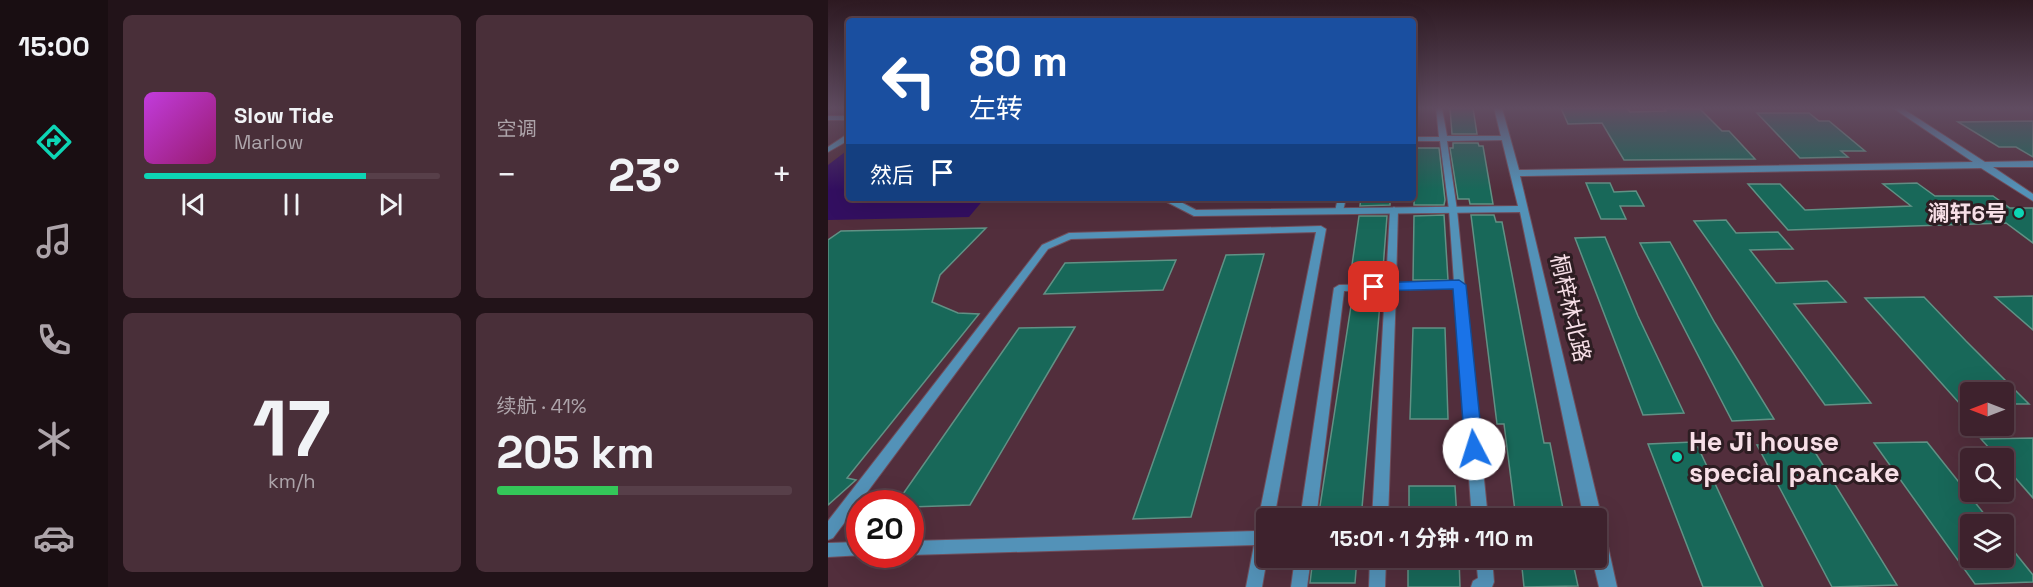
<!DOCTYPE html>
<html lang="zh">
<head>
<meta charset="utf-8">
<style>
  body { margin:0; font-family:"Space Grotesk","Noto Sans SC",sans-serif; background:#492f39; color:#f1f3f6; height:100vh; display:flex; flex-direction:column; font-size:22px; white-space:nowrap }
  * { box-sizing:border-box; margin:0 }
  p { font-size:20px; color:#ada4aa }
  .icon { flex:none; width:33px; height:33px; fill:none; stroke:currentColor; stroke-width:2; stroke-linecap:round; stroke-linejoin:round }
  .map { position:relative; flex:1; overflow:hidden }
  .panel { display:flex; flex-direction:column; gap:15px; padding:15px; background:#221319; width:720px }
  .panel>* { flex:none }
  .guide { position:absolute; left:18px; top:18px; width:570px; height:183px; border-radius:6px; box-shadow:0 6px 24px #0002,0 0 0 2px #573f49; background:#1a4fa0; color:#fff; overflow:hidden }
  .needle { width:39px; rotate:270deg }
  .tools { position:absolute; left:1132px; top:382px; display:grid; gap:12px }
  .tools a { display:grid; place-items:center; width:54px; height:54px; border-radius:6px; background:#3e222d; box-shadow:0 6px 24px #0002,0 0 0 2px #573f49; font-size:30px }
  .speed { position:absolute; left:18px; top:490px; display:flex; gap:12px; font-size:30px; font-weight:700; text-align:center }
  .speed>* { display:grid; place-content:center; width:78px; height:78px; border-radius:50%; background:#3e222d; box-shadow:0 6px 24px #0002,0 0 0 2px #573f49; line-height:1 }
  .speed .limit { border:9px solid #d22; background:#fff; color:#111 }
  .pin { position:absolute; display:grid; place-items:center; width:51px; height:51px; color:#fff; margin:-26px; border-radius:12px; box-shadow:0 3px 9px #0006 }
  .me { position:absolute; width:66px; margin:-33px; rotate:355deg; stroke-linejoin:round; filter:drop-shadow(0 0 4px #0008) }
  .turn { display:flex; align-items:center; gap:21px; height:126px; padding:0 24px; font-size:27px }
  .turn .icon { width:78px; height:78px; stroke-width:2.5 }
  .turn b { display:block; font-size:42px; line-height:51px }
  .then { display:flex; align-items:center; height:57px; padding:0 24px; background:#0003; gap:12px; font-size:22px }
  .big { font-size:45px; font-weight:700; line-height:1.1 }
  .panel .tile { flex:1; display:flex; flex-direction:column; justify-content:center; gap:9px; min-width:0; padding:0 21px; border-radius:9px; background:#492f39 }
  .panel .dial { align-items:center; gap:0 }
  .dial b { font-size:78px; line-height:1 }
  .song { display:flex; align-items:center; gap:18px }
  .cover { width:72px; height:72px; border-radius:9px; background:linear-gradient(135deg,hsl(290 70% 55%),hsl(320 70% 35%)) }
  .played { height:6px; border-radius:3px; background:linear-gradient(90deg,#0dd5b5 75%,#573f49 75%) }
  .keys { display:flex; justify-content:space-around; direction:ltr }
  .heat { display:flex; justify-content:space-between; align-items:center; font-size:33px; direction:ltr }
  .charge { height:9px; border-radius:4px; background:linear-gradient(90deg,#34c759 41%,#573f49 0) }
  .panel .tiles { flex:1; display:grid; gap:15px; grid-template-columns:repeat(2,1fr) }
  .trip { position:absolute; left:428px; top:508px; width:351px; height:60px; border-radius:6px; background:#3e222d; box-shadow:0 6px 24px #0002,0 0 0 2px #573f49; font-weight:700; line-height:60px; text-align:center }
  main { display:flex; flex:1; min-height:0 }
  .menu { display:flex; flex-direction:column; width:108px; justify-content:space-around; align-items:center; background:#190e12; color:#ada4aa }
  .menu .icon { width:42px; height:42px }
  .menu .active { color:#0dd5b5 }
  .menu b { font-size:27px; color:#f1f3f6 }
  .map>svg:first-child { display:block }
  .water { fill:#330f61 }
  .building { fill:#186859; stroke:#619185; stroke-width:1.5 }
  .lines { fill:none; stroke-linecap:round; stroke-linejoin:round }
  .service-casing { stroke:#704e5b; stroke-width:2 }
  .minor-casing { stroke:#704e5b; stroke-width:2 }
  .service { fill:#5392b8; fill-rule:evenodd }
  .minor { fill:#5392b8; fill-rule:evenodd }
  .route { fill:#1a73e8; stroke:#114b97; stroke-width:1.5 }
  .poi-dot { fill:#0dd5b5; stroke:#2d1d22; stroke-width:2 }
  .labels { text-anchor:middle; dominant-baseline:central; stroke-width:6; stroke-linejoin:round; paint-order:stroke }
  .poi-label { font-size:22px; font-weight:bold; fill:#f7dfe7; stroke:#2d1d22; text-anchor:end }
  .street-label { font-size:22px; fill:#f7dfe7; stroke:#2d1d22 }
  .near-poi-label { font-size:27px; font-weight:bold; fill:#f7dfe7; stroke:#2d1d22; text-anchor:start }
</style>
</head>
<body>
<main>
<nav class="menu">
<b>15:00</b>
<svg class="icon active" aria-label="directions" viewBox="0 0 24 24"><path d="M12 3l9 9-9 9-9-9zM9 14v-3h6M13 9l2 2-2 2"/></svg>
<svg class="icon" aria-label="music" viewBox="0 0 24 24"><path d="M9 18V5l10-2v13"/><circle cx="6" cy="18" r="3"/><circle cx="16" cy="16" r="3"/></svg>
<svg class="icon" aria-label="phone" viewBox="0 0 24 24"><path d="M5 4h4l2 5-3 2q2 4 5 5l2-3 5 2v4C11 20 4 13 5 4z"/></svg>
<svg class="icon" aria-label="climate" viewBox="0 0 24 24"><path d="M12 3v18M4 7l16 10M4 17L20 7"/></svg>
<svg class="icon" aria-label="car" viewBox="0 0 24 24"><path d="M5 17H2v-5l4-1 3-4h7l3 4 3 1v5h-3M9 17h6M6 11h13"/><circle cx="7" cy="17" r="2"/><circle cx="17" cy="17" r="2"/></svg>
</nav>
<section class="panel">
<div class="tiles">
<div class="tile">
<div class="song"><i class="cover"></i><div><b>Slow Tide</b><p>Marlow</p></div></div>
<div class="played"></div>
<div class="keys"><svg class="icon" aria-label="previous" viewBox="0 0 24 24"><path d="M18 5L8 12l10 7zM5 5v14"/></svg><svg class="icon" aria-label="pause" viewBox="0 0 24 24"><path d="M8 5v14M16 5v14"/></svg><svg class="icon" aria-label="next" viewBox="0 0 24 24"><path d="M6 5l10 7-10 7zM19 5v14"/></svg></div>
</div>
<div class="tile"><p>空调</p>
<div class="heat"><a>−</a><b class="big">23°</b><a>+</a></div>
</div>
<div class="tile dial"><b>17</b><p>km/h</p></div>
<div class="tile"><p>续航 · 41%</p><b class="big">205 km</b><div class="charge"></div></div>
</div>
</section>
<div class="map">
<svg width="1205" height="587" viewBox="0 0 1205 587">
  <rect width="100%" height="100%" fill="#522e3c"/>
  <path class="water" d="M21 149V198H157L141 217 0 220V165Z"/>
  <g class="building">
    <path d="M622 108H645L649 134H624Z"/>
    <path d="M733 108H799L802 112 838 111 836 108 872 109 894 131H901L927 159 796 160 774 123 740 124Z"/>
    <path d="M929 113H981L991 121H1001L1037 151H1013L1020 157 972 158Z"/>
    <path d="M1205 121V157L1188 147H1171L1130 122Z"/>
    <path d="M625 143H650L651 146H655L665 204H642L641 199H630L622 148H625Z"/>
    <path d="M587 148H611L617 200 616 205H586Z"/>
    <path d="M758 183H782L786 192 808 191 816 206H792L798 219H773Z"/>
    <path d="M1089 183 1107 196H1165L1182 208H1205V243L1178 223 960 230 920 184H952L977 210 1083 206 1055 184Z"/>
    <path d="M533 198H562V205L532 206Z"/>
    <path d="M616 215 620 280H585L586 216Z"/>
    <path d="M643 215H666L668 222H674L716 443H722L737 519H688L676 424H669Z"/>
    <path d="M531 216H559L554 282H527V279H522Z"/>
    <path d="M898 220 908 233 950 232 965 249 922 250 948 283 999 281 1018 302 966 304 1043 403 997 405 866 221Z"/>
    <path d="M158 228 112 275 104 302 130 313 151 314 19 478 28 480 0 505V240L13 231Z"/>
    <path d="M777 237 810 316 856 413 815 415 747 238Z"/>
    <path d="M842 242 887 323 946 419 904 421 812 243Z"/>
    <path d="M436 254 363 517 305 519 398 255Z"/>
    <path d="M348 260 335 290 216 294 237 263Z"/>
    <path d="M553 292 533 519H490L525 293Z"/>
    <path d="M1205 296V330L1167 297Z"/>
    <path d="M1096 297 1138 341 1201 404H1176V393H1143V405H1133L1037 298Z"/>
    <path d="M247 327 142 505 82 507V504H68L191 328Z"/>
    <path d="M585 328H617L620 419H582Z"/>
    <path d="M1205 438V498L1176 465V459H1171L1153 439Z"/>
    <path d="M865 442V447H870L935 587H875L820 444Z"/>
    <path d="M1099 442 1165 525H1143V558H1176V539L1205 575V582L1147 584 1046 443Z"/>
    <path d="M982 444 1069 585 1004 587 929 445Z"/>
    <path d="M581 486H627L629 519H581Z"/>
    <path d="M485 558H529L527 583H482Z"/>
    <path d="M580 558H631L632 587H580Z"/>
    <path d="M693 558H744L750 586 696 587Z"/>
  </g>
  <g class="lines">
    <defs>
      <g id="service">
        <path d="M608 108H614L619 136H677L681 138 677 140 619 141 629 210 660 519H644L627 288 568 290 560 519H544L557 290 516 291 488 519H472L506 288 511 285 558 284 562 210 566 207 570 210 568 283 626 282 621 210 612 141H585V137H611Z"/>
        <rect x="0" y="116" width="21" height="4"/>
        <path d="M18 135H21V140L0 152V147Z"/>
        <path d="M510 198H518L515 211 511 214 507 211Z"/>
        <path d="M493 226 498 229 446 519H438L439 558 434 587H418L426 545 82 555V541L428 531 488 232 243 239 220 249 5 538 0 540V521L214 245 241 233Z"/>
        <path d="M32 542V555H35L0 557V543Z"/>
        <path d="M467 558H483L479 587H463Z"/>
        <path d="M542 558H558L557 587H541Z"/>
        <path d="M648 558H664L666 582 664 587H643L645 581 650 578Z"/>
      </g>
      <path id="minor" d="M666 108H674L691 170 1145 162 1065 108H1074L1157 162 1205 161V167H1165L1205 194V201L1153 168 692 176 774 519 769 525 774 527 777 533 789 587H771L764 558H768V519H756L692 212 366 216 335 200V198H345L368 210 690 206Z"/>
    </defs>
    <use href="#service" class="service-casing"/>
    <use href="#minor" class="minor-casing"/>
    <use href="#service" class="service"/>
    <use href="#minor" class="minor"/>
  </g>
  <linearGradient id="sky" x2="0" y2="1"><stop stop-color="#2d1921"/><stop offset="0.57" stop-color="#604c61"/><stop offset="1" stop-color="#604c61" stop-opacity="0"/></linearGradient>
  <rect width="1205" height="190" fill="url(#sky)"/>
  <path class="route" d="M631 280 638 285 655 449 652 454H640L637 449 625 289 546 291 539 287 546 283Z"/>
  <g class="poi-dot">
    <circle cx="1191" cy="213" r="6"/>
    <circle cx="849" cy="457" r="6"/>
  </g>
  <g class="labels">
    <g class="poi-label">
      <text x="1179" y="213">澜轩6号</text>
    </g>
    <g class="street-label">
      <text transform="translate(743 308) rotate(77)">桐梓林北路</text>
    </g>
    <g class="near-poi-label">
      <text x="861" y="441">He Ji house<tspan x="861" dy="31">special pancake</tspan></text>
    </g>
  </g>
</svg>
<div class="tools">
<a><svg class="needle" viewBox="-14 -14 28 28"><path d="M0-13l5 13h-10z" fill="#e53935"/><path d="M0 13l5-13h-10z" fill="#ada4aa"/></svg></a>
<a><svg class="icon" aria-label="search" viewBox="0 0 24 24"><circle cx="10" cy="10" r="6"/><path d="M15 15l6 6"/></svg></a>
<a><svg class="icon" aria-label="layers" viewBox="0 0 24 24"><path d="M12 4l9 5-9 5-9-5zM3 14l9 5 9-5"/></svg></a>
</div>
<div class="speed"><div class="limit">20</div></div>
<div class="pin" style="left:546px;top:287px;background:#d93025"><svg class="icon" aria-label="arrive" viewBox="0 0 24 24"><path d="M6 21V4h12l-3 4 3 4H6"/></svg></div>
<svg class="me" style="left:646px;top:449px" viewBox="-20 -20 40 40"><circle r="19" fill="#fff"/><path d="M0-13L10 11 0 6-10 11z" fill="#1a73e8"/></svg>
<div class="trip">15:01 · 1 分钟 · 110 m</div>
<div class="guide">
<div class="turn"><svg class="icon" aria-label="left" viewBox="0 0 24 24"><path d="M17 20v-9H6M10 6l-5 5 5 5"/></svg><div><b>80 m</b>左转</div></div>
<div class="then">然后<svg class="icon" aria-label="arrive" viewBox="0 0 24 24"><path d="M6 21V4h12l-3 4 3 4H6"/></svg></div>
</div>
</div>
</main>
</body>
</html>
